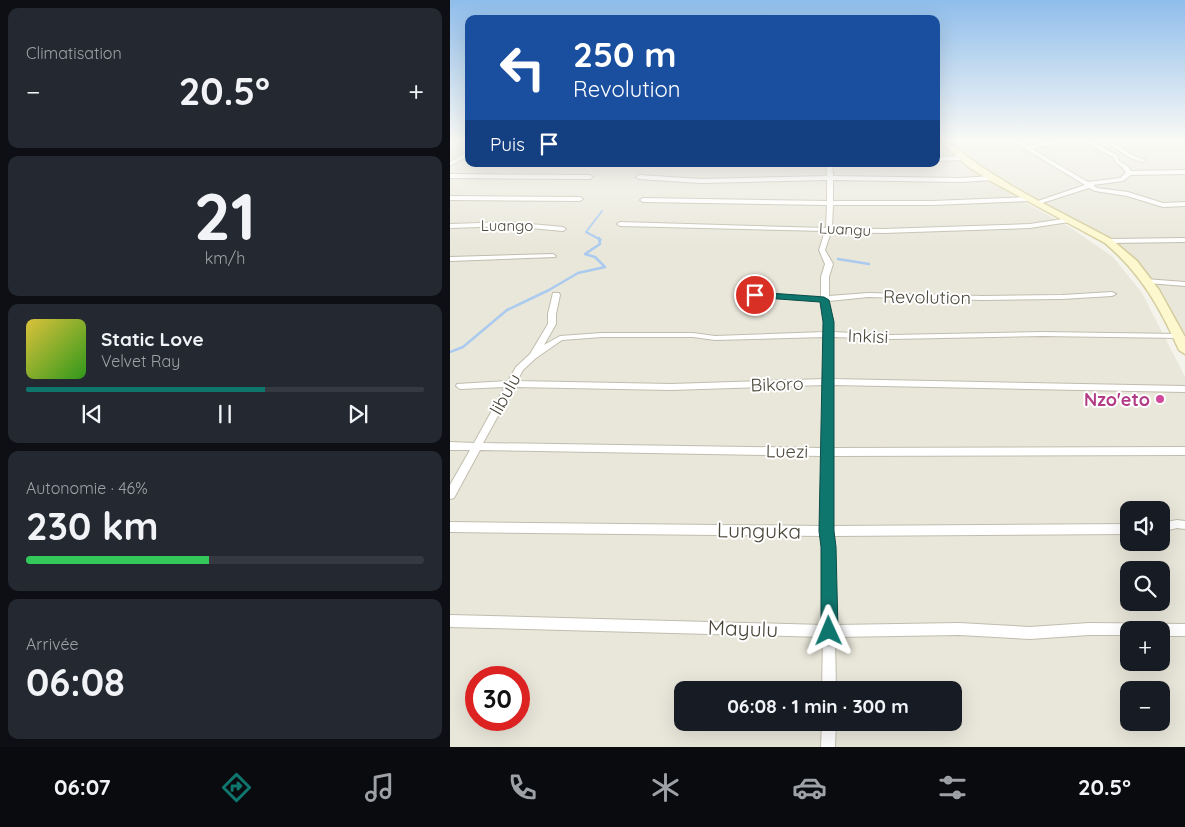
<!DOCTYPE html>
<html lang="fr">
<head>
<meta charset="utf-8">
<style>
  body { margin:0; font-family:Quicksand,sans-serif; background:#242831; color:#f1f3f6; height:100vh; display:flex; flex-direction:column; font-size:19px; white-space:nowrap }
  * { box-sizing:border-box; margin:0 }
  p { font-size:16px; color:#9ea1a6 }
  .icon { flex:none; width:28px; height:28px; fill:none; stroke:currentColor; stroke-width:2; stroke-linecap:round; stroke-linejoin:round }
  .map { position:relative; flex:1; overflow:hidden }
  .drawer { display:flex; flex-direction:column; gap:8px; padding:8px; background:#0d0f14; width:450px }
  .drawer>* { flex:none }
  .guide { position:absolute; left:15px; top:15px; width:475px; height:152px; border-radius:10px; box-shadow:0 5px 20px #0002; background:#1a4fa0; color:#fff; overflow:hidden }
  .tools { position:absolute; left:670px; top:501px; display:grid; gap:10px }
  .tools a { display:grid; place-items:center; width:50px; height:50px; border-radius:10px; background:#171b24; box-shadow:0 5px 20px #0002; font-size:25px }
  .speed { position:absolute; left:15px; top:666px; display:flex; gap:10px; font-size:25px; font-weight:700; text-align:center }
  .speed>* { display:grid; place-content:center; width:65px; height:65px; border-radius:50%; background:#171b24; box-shadow:0 5px 20px #0002; line-height:1 }
  .speed .limit { border:8px solid #d22; background:#fff; color:#111 }
  .pin { position:absolute; display:grid; place-items:center; width:42px; height:42px; color:#fff; margin:-21px; border:2px solid #fff; border-radius:50%; box-shadow:0 1px 5px #0007 }
  .me { position:absolute; width:55px; margin:-28px; rotate:359deg; stroke-linejoin:round; filter:drop-shadow(0 0 4px #0008) }
  .turn { display:flex; align-items:center; gap:18px; height:105px; padding:0 25px; font-size:22px }
  .turn .icon { width:65px; height:65px; stroke-width:2.5 }
  .turn b { display:block; font-size:35px; line-height:42px }
  .then { display:flex; align-items:center; height:48px; padding:0 25px; background:#0003; gap:10px; font-size:19px }
  .big { font-size:38px; font-weight:700; line-height:1.1 }
  .drawer .card { flex:1; display:flex; flex-direction:column; justify-content:center; gap:8px; min-width:0; padding:0 18px; border-radius:10px; background:#242831 }
  .drawer .dial { align-items:center; gap:0 }
  .dial b { font-size:65px; line-height:1 }
  .song { display:flex; align-items:center; gap:15px }
  .cover { width:60px; height:60px; border-radius:8px; background:linear-gradient(135deg,hsl(50 70% 55%),hsl(110 70% 35%)) }
  .played { height:5px; border-radius:2px; background:linear-gradient(90deg,#0f766e 60%,#363941 60%) }
  .keys { display:flex; justify-content:space-around; direction:ltr }
  .heat { display:flex; justify-content:space-between; align-items:center; font-size:28px; direction:ltr }
  .charge { height:8px; border-radius:4px; background:linear-gradient(90deg,#34c759 46%,#363941 0) }
  .trip { position:absolute; left:224px; top:681px; width:288px; height:50px; border-radius:10px; background:#171b24; box-shadow:0 5px 20px #0002; font-weight:700; line-height:50px; text-align:center }
  .menu { display:flex; height:80px; justify-content:space-around; align-items:center; background:#090b0e; color:#9ea1a6 }
  .menu .icon { width:35px; height:35px }
  .menu .on { color:#0f766e }
  .menu b { font-size:22px; color:#f1f3f6 }
  main { display:flex; flex:1; min-height:0 }
  .map>svg:first-child { display:block }
  .residential { fill:#e9e7da; fill-rule:evenodd }
  .lines { fill:none; stroke-linecap:round; stroke-linejoin:round }
  .stream-far1 { stroke:#abcaef; stroke-width:2 }
  .stream { stroke:#abcaef; stroke-width:2.5 }
  .street-casing { stroke:#c1bdae; stroke-width:2 }
  .secondary-casing { stroke:#d4cc9d; stroke-width:3 }
  .street { fill:#fff; fill-rule:evenodd }
  .secondary { fill:#fdf8ce; fill-rule:evenodd }
  .route { fill:#0f766e; stroke:#0a4d48 }
  .hotel-dot { fill:#d1479c; stroke:#fff; stroke-width:2 }
  .labels { text-anchor:middle; dominant-baseline:central; stroke-width:4; stroke-linejoin:round; paint-order:stroke }
  .far-street-label { font-size:15px; fill:#4a4639; stroke:#fff }
  .street-label { font-size:18px; fill:#4a4639; stroke:#fff }
  .hotel-label { font-size:18px; font-weight:bold; fill:#b23c85; stroke:#fff; text-anchor:end }
  .near-street-label { font-size:21px; fill:#4a4639; stroke:#fff }
</style>
</head>
<body>
<main>
<section class="drawer">
<div class="card"><p>Climatisation</p>
<div class="heat"><a>−</a><b class="big">20.5°</b><a>+</a></div>
</div>
<div class="card dial"><b>21</b><p>km/h</p></div>
<div class="card">
<div class="song"><i class="cover"></i><div><b>Static Love</b><p>Velvet Ray</p></div></div>
<div class="played"></div>
<div class="keys"><svg class="icon" aria-label="previous" viewBox="0 0 24 24"><path d="M18 5L8 12l10 7zM5 5v14"/></svg><svg class="icon" aria-label="pause" viewBox="0 0 24 24"><path d="M8 5v14M16 5v14"/></svg><svg class="icon" aria-label="next" viewBox="0 0 24 24"><path d="M6 5l10 7-10 7zM19 5v14"/></svg></div>
</div>
<div class="card"><p>Autonomie · 46%</p><b class="big">230 km</b><div class="charge"></div></div>
<div class="card"><p>Arrivée</p><b class="big">06:08</b></div>
</section>
<div class="map">
<svg width="735" height="747" viewBox="0 0 735 747">
  <rect width="100%" height="100%" fill="#f5f4ec"/>
  <g class="residential">
    <path d="M0 142H19V164H486V142H489L532 175 567 198 618 226 663 257 692 293 735 377V747H0ZM679 510H711V542H679ZM679 570H711V602H679ZM679 630H711V662H679ZM26 678H69V720H26ZM232 690H502V722H232ZM679 690H711V722H679Z"/>
    <path d="M501 142H735V339L713 293 672 246 530 166Z"/>
  </g>
  <g class="lines">
    <path class="stream-far1" d="M151 240 136 232 152 211"/>
    <g class="stream">
      <path d="M388 259 419 264"/>
      <path d="M0 352 13 347 57 310 99 290 128 273 155 267 145 257 135 254 150 244 149 238"/>
    </g>
    <defs>
      <g id="street">
        <path d="M564 142H570L578 146 600 142H610L582 149 638 182 670 178 676 173C673 165 666 166 663 157L635 142H641L667 155 669 161 679 167 681 171 735 170V174L681 175 673 181 643 185 647 188 678 192 713 203 735 202V206L713 207 677 196 645 191 639 188 589 204H585V202L635 185Z"/>
        <path d="M656 142H662L684 156 695 160 692 162 680 158Z"/>
        <path d="M19 151V155L0 166V162Z"/>
        <path d="M486 157 515 156 518 158 515 160 486 161Z"/>
        <path d="M376 164H382L383 176 511 178 542 176 545 178 542 180 511 182 383 180V201H483L580 197 583 199 580 201 483 205H383L382 228 433 229 580 224 619 218 622 220 619 222 580 228 433 233 381 232 375 250 383 264 379 277V296L418 293 533 296 612 295 662 292 666 294 662 296 612 299 533 300 418 297 379 301 383 322V332L442 335 592 332 729 334 733 336 729 338 592 336 442 339 383 337V379L735 386V392L383 385 382 448 735 447V455L382 456V526L679 524V534L383 536 385 547V625L509 623 580 627 639 623 735 624V636H711V630H679V635H639L580 639 509 635 385 637 386 690H372L373 637 0 627V615L373 625V547L371 536 0 532V522L370 526 372 456 30 450 4 498 0 499V485L20 450H0V442L24 443 55 387 10 389 6 386 7 384 58 381 66 367 80 354 98 324V314L103 293H109L110 295 106 314V324L94 345 110 336 152 333H243L265 336 375 332V322L371 301 292 296 288 294 292 292 371 297V277L375 264 369 250 375 231 170 226 167 224 170 222 376 228 377 205 193 202 190 200 193 198 377 201V180L251 183 189 179 186 177 189 175 251 179 377 176ZM152 337H243L265 340 375 337 374 379 221 384 67 381 73 370 86 358 112 340ZM374 385 372 448 33 443 64 387 221 390Z"/>
        <path d="M0 174 140 175 143 177 140 179 0 178Z"/>
        <path d="M0 196 130 197 133 199 130 201 0 200Z"/>
        <path d="M59 222 113 227 116 229 113 231 59 226 0 228V224Z"/>
        <path d="M735 238V242L658 243 655 241 658 239Z"/>
        <path d="M103 254 106 256 105 257 0 261V257Z"/>
        <path d="M695 279 735 282V286L698 283 694 281Z"/>
        <path d="M727 520 735 521V529L727 528 711 532V523Z"/>
        <path d="M372 722H386L385 747H371Z"/>
      </g>
      <path id="secondary" d="M491 142H499C547 183 606 209 661 239L687 261 709 290 735 337V354L729 350C711 309 690 272 655 243L539 180 516 165Z"/>
    </defs>
    <use href="#street" class="street-casing"/>
    <use href="#secondary" class="secondary-casing"/>
    <use href="#street" class="street"/>
    <use href="#secondary" class="secondary"/>
  </g>
  <linearGradient id="sky" x2="0" y2="1"><stop stop-color="#8fbdeb"/><stop offset="0.57" stop-color="#fafaf6"/><stop offset="1" stop-color="#fafaf6" stop-opacity="0"/></linearGradient>
  <rect width="735" height="247" fill="url(#sky)"/>
  <path class="route" d="M305 292 374 297 379 300 384 322V531L386 547 388 631 385 636 379 638 373 636 371 631V547L369 531 373 322 370 302 301 297V293Z"/>
  <circle class="hotel-dot" cx="710" cy="399" r="5"/>
  <g class="labels">
    <g class="far-street-label">
      <text x="57" y="225">Luango</text>
      <text transform="translate(395 229) rotate(3)">Luangu</text>
    </g>
    <g class="street-label">
      <text transform="translate(477 297) rotate(1)">Revolution</text>
      <text transform="translate(418 336) rotate(2)">Inkisi</text>
      <text transform="translate(327 384) rotate(-2)">Bikoro</text>
      <text transform="translate(55 394) rotate(-61)">libulu</text>
      <text transform="translate(337 451) rotate(1)">Luezi</text>
    </g>
    <g class="hotel-label">
      <text x="700" y="399">Nzo'eto</text>
    </g>
    <g class="near-street-label">
      <text transform="translate(309 530) rotate(1)">Lunguka</text>
      <text transform="translate(293 628) rotate(2)">Mayulu</text>
    </g>
  </g>
</svg>
<div class="tools">
<a><svg class="icon" aria-label="sound" viewBox="0 0 24 24"><path d="M4 9h4l5-4v14l-5-4H4zM17 9q2 3 0 6"/></svg></a>
<a><svg class="icon" aria-label="search" viewBox="0 0 24 24"><circle cx="10" cy="10" r="6"/><path d="M15 15l6 6"/></svg></a>
<a>+</a>
<a>−</a>
</div>
<div class="speed"><div class="limit">30</div></div>
<div class="pin" style="left:305px;top:295px;background:#d93025"><svg class="icon" aria-label="arrive" viewBox="0 0 24 24"><path d="M6 21V4h12l-3 4 3 4H6"/></svg></div>
<svg class="me" style="left:379px;top:631px" viewBox="-20 -20 40 40"><path d="M0-17L14 15 0 8-14 15z" fill="#0f766e" stroke="#fff" stroke-width="4"/></svg>
<div class="trip">06:08 · 1 min · 300 m</div>
<div class="guide">
<div class="turn"><svg class="icon" aria-label="left" viewBox="0 0 24 24"><path d="M17 20v-9H6M10 6l-5 5 5 5"/></svg><div><b>250 m</b>Revolution</div></div>
<div class="then">Puis<svg class="icon" aria-label="arrive" viewBox="0 0 24 24"><path d="M6 21V4h12l-3 4 3 4H6"/></svg></div>
</div>
</div>
</main>
<nav class="menu">
<b>06:07</b>
<svg class="icon on" aria-label="directions" viewBox="0 0 24 24"><path d="M12 3l9 9-9 9-9-9zM9 14v-3h6M13 9l2 2-2 2"/></svg>
<svg class="icon" aria-label="music" viewBox="0 0 24 24"><path d="M9 18V5l10-2v13"/><circle cx="6" cy="18" r="3"/><circle cx="16" cy="16" r="3"/></svg>
<svg class="icon" aria-label="phone" viewBox="0 0 24 24"><path d="M5 4h4l2 5-3 2q2 4 5 5l2-3 5 2v4C11 20 4 13 5 4z"/></svg>
<svg class="icon" aria-label="climate" viewBox="0 0 24 24"><path d="M12 3v18M4 7l16 10M4 17L20 7"/></svg>
<svg class="icon" aria-label="car" viewBox="0 0 24 24"><path d="M5 17H2v-5l4-1 3-4h7l3 4 3 1v5h-3M9 17h6M6 11h13"/><circle cx="7" cy="17" r="2"/><circle cx="17" cy="17" r="2"/></svg>
<svg class="icon" aria-label="filters" viewBox="0 0 24 24"><path d="M4 7h16M4 17h16"/><circle cx="9" cy="7" r="2"/><circle cx="15" cy="17" r="2"/></svg>
<b>20.5°</b>
</nav>
</body>
</html>
